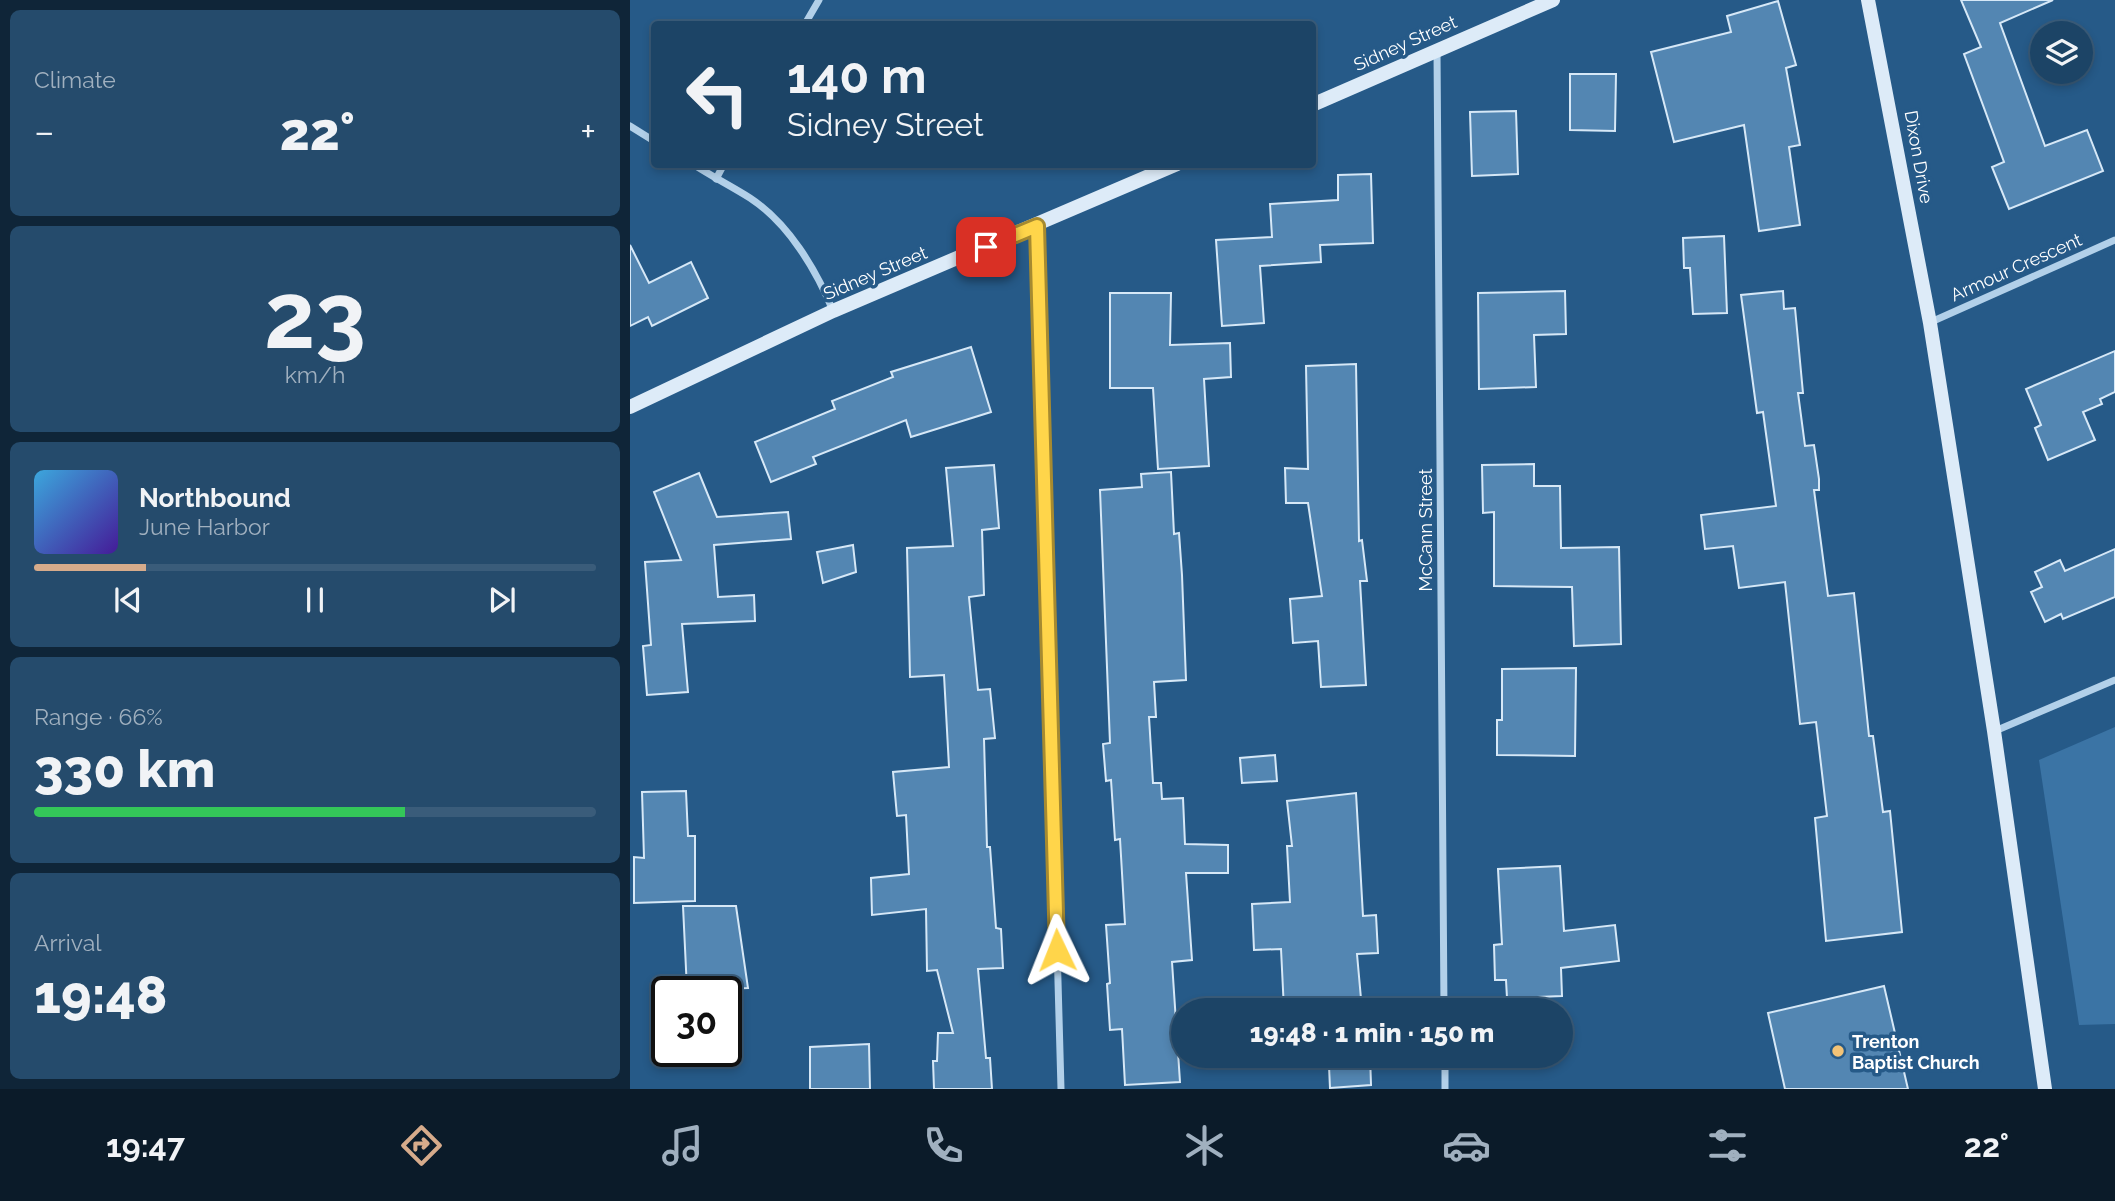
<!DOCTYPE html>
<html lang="en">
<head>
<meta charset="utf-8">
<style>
  body { margin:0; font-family:Raleway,sans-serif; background:#254b6c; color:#f1f3f6; height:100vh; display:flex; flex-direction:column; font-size:26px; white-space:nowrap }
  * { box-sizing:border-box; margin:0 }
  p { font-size:23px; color:#a0b0bf }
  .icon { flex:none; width:38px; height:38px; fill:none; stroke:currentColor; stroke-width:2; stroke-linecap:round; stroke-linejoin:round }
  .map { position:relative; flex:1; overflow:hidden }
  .panel { display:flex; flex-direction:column; gap:10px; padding:10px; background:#0f2538; width:630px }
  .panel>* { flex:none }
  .hud { position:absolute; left:21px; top:21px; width:665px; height:147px; border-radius:7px; box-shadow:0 4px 10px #0003,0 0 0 2px #3a5c7a; background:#1c4466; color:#f1f3f6; overflow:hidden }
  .fabs { position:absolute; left:1400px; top:21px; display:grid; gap:14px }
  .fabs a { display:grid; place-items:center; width:63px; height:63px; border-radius:50%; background:#1c4466; box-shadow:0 4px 10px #0003,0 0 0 2px #3a5c7a; font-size:35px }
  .speed { position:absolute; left:21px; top:976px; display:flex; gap:14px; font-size:35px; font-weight:700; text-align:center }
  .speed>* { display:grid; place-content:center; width:91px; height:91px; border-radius:50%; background:#1c4466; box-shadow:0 4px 10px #0003,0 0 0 2px #3a5c7a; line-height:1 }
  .speed .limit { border:4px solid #111; border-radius:10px; background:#fff; color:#111 }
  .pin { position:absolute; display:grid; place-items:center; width:60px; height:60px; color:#fff; margin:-30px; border-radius:14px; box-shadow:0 4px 10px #0006 }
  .me { position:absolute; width:77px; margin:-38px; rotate:358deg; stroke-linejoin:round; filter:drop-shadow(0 0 5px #0008) }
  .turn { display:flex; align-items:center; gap:24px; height:147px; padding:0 21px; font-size:32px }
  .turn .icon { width:91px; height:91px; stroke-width:2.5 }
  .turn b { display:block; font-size:49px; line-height:60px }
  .big { font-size:52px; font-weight:800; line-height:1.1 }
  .panel .widget { flex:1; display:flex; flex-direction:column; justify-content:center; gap:10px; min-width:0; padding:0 24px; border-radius:10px; background:#254b6c }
  .panel .dial { align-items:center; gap:0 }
  .dial b { font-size:91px; line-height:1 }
  .song { display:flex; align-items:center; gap:21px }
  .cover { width:84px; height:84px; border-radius:10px; background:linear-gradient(135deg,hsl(200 70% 55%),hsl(260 70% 35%)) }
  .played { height:7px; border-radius:4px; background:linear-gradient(90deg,#d6ab8b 20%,#3a5c7a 20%) }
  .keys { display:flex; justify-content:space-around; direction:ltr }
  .heat { display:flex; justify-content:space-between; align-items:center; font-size:38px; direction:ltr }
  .charge { height:10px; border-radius:5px; background:linear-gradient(90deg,#34c759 66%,#3a5c7a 0) }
  .trip { position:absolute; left:541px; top:998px; width:402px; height:70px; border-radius:35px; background:#1c4466; box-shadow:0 4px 10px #0003,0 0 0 2px #3a5c7a; font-weight:800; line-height:70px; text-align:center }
  .tabs { display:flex; height:112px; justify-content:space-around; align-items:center; background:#0b1b29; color:#a0b0bf }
  .tabs .icon { width:49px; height:49px }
  .tabs .current { color:#d6ab8b }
  .tabs b { font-size:32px; color:#f1f3f6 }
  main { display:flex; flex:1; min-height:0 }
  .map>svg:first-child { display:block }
  .green { fill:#3b74a5 }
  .building { fill:#5386b2; stroke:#d6e8f7; stroke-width:2 }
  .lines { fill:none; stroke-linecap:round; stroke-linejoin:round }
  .street { stroke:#b2d0e9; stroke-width:7 }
  .secondary { stroke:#ddebf8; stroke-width:14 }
  .route-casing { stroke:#a68a30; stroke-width:18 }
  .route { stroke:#ffd54a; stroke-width:12 }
  .poi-dot { fill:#f2c377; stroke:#265a88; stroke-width:2.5 }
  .labels { text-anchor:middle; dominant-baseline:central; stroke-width:7; stroke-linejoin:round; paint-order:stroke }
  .street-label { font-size:18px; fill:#fff; stroke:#265a88 }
  .poi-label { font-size:18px; font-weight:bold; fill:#fff; stroke:#265a88; text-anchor:start }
</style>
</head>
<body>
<main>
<section class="panel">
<div class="widget"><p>Climate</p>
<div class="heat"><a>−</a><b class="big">22°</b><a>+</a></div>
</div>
<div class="widget dial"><b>23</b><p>km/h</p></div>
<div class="widget">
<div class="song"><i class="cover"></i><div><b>Northbound</b><p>June Harbor</p></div></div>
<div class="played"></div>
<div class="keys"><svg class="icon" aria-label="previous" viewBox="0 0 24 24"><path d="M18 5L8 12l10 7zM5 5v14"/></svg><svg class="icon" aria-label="pause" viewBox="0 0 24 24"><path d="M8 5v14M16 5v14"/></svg><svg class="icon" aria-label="next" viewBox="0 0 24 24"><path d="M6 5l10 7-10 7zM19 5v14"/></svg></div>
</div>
<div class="widget"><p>Range · 66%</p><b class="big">330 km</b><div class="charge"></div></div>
<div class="widget"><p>Arrival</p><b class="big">19:48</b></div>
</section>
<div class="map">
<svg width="1485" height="1089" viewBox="0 0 1485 1089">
  <rect width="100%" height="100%" fill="#265a88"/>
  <path class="green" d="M1485 727V1024L1449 1025 1409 760Z"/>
  <g class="building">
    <path d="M1331 0H1423L1370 23 1415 146 1457 130 1473 171 1379 209 1362 167 1374 162 1334 54 1351 47Z"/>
    <path d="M1148 1 1166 65 1156 68 1170 145 1159 147 1170 225 1129 231 1114 125 1044 142 1021 52 1101 32 1097 16Z"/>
    <path d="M940 74H986L985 131 940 130Z"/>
    <path d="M886 111 888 174 842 176 840 112Z"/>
    <path d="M741 174 743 243 690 245 691 262 630 266 634 323 592 326 586 240 642 237 640 204 708 200V175Z"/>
    <path d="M1094 236 1097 313 1063 314 1060 268H1054L1053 238Z"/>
    <path d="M0 245 19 283 61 262 78 298 22 326 18 317 0 326Z"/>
    <path d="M935 291 936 334 904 335 906 387 849 389 848 293Z"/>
    <path d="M1153 291 1154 309 1165 308 1173 393H1168L1175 446 1184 445 1189 479V490H1184L1198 596 1224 593 1239 736H1243L1253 812 1260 811 1272 932 1196 941 1185 818 1197 816 1186 722 1170 724 1155 582 1109 588 1103 546 1075 549 1071 515 1146 506 1133 412 1127 413 1111 295Z"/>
    <path d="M480 293H541L540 345 600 343 601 377 574 379 579 466 528 469 523 388H480Z"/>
    <path d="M341 347 361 412 281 437 276 420 183 457 186 464 141 482 125 442 205 409 202 401 263 377 261 372Z"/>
    <path d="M1485 351V392L1470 399 1472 404 1453 412 1465 440 1418 460 1405 428 1411 425 1396 389Z"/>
    <path d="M726 364 729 541 732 540 737 581H730L736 685 691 687 688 641 663 643 660 599 692 596 678 503H656L655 468 678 469 676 366Z"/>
    <path d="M904 464V486H930L931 548 989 547 991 644 944 646 942 587 864 586V512L853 513 852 465Z"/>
    <path d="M364 465 369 528 352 530 354 595 339 597 348 690 360 689 365 738 354 739 357 847H360L366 928 371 929 373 968 348 969 356 1058H360L362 1089H304L303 1061H307L308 1033H323L307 970 297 971 296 909 242 915 241 878 279 874 276 815 267 816 263 772 319 767 314 675 280 677 277 548 323 546 316 468Z"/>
    <path d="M541 472 544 534 549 533 552 575 556 680 524 682 526 717H519L523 783H531L532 799 553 798 555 844 598 845V873H556L562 960 542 962 550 1082 495 1085 492 1029 480 1030 477 984 480 983 476 925 495 924 490 839 485 840 481 780 476 781 473 744 480 743 470 490 512 487 511 474Z"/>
    <path d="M69 473 87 517 158 512 161 539 84 545 88 597 124 595 125 621 52 624 58 692 17 695 13 646 21 645 15 562 51 560 24 492Z"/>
    <path d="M223 545 226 572 193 583 187 552Z"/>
    <path d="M1485 549V597L1433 619 1431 614 1415 622 1401 592 1412 587 1405 572 1430 560 1435 571Z"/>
    <path d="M946 668 945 756 867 755V720H872V669Z"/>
    <path d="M645 755 647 781 612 783 610 758Z"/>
    <path d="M56 791 58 836H65V901L4 903V857L14 858 12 792Z"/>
    <path d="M726 793 733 916 746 915 748 953 727 954 732 1010H654L651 949 624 950 622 904 660 902 657 846H662L657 801Z"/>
    <path d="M930 866 934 931 985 925 989 961 931 968 932 996 877 998 876 980H865L864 945 872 944 868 869Z"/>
    <path d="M53 906H106L118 988 57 990Z"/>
    <path d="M1254 986 1278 1089H1155L1138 1013Z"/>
    <path d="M239 1044 240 1089H180V1047Z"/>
    <path d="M688 1055H740L741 1085 700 1088 699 1066 689 1067Z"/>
  </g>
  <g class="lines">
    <g class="street">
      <path d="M175 24 189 0"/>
      <path d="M807 51 814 1010"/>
      <path d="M0 126 24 141"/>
      <path d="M63 164C81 176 101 186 120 198 158 223 186 269 203 311"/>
      <path d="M86 179 94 164"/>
      <path d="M407 226 431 1089"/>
      <path d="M1301 322 1485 240"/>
      <path d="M1365 731 1485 680"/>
      <path d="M815 1055V1089"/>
    </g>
    <g class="secondary">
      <path d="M1238 0 1300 323 1364 731 1415 1089"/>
      <path d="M682 105 923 0"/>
      <path d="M0 407 203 311 547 164"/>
    </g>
  </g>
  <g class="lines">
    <defs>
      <path id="route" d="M356 247 407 226 427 950"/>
    </defs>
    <use href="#route" class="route-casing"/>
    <use href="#route" class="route"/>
  </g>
  <circle class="poi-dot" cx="1208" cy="1051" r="7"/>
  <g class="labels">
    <g class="street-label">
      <text transform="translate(775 43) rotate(-24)">Sidney Street</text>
      <text transform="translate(1289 157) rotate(80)">Dixon Drive</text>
      <text transform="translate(1386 267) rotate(-24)">Armour Crescent</text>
      <text transform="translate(245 273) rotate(-23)">Sidney Street</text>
      <text transform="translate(795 530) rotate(-90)">McCann Street</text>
    </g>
    <g class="poi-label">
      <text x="1222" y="1041">Trenton<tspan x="1222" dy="21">Baptist Church</tspan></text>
    </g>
  </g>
</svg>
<div class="fabs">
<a><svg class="icon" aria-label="layers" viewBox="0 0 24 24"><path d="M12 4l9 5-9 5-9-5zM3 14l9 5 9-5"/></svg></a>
</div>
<div class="speed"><div class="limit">30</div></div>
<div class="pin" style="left:356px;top:247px;background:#d93025"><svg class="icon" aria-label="arrive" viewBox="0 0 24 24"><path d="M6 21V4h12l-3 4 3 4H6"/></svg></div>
<svg class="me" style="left:427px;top:950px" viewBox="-20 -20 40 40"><path d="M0-17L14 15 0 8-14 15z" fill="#ffd54a" stroke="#fff" stroke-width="4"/></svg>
<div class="trip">19:48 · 1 min · 150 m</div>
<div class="hud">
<div class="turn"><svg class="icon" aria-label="left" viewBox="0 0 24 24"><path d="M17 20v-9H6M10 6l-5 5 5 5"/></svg><div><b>140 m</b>Sidney Street</div></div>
</div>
</div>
</main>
<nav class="tabs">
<b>19:47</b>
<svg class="icon current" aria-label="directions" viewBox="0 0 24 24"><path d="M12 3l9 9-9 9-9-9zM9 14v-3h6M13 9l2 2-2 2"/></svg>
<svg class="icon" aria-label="music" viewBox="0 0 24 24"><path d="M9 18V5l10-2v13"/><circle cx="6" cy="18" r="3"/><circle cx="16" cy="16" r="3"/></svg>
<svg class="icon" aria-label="phone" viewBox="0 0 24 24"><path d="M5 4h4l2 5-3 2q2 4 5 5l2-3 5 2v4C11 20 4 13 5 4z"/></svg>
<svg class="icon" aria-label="climate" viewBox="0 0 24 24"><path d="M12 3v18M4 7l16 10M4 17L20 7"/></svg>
<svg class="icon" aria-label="car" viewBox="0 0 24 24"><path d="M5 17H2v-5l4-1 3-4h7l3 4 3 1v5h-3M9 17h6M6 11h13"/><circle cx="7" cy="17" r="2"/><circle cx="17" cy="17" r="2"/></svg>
<svg class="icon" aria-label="filters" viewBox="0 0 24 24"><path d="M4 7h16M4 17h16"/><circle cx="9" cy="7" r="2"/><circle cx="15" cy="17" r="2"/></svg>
<b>22°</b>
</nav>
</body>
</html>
